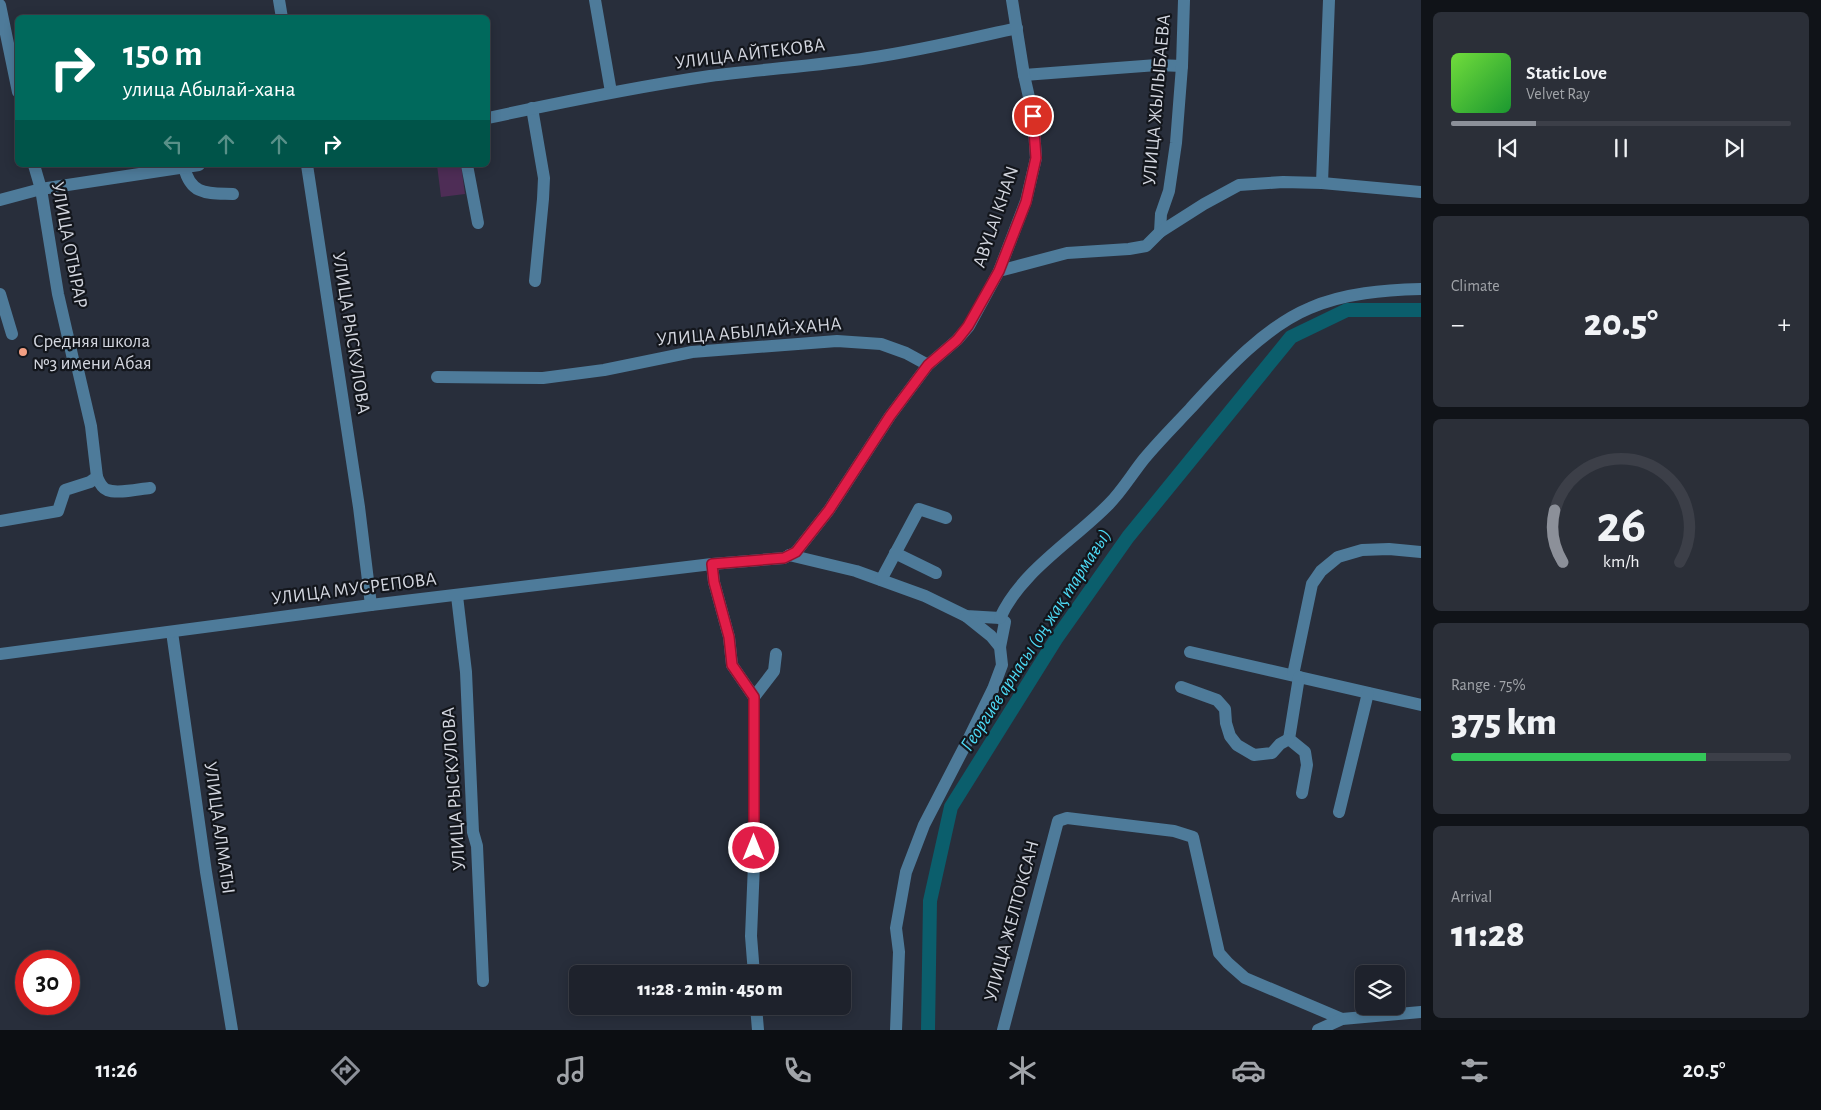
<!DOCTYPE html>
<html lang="en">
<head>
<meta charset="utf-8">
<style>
  body { margin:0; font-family:"Alegreya Sans",sans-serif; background:#2b2f38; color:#f1f3f6; height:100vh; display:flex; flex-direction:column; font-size:19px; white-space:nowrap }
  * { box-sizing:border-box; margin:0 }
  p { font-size:16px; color:#a1a4a9 }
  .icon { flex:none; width:28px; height:28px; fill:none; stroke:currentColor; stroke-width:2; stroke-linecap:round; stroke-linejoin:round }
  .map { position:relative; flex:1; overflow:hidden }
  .drawer { display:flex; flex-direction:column; gap:12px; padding:12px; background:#101318; width:400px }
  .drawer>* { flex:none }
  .banner { position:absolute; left:15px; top:15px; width:475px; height:152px; border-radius:8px; box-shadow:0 2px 12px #0003,0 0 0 1px #3c3f48; background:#00695c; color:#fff; overflow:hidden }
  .buttons { position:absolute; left:1355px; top:965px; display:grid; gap:10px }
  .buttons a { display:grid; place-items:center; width:50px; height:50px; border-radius:8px; background:#1e222c; box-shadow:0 2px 12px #0003,0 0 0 1px #3c3f48; font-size:25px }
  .speed { position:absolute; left:15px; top:950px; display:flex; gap:10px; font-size:25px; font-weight:700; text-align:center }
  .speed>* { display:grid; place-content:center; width:65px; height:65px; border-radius:50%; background:#1e222c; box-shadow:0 2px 12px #0003,0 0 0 1px #3c3f48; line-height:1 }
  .speed .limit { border:8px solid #d22; background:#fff; color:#111 }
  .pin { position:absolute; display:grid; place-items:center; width:42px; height:42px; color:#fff; margin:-21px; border:2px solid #fff; border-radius:50%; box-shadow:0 1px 5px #0007 }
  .me { position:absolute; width:55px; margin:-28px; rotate:0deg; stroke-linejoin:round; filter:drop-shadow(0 0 4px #0008) }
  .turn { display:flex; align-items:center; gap:18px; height:105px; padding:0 25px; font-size:22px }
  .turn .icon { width:65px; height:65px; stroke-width:2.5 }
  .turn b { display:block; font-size:35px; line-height:42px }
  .lanes { display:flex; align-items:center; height:48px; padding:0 25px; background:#0003; justify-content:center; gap:25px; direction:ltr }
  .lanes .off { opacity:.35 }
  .big { font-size:38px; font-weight:800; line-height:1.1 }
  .drawer .tile { flex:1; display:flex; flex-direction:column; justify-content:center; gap:8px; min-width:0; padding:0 18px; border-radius:8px; background:#2b2f38 }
  .drawer .dial { align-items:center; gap:0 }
  .dial svg { height:130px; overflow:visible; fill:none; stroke:#3c3f48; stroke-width:7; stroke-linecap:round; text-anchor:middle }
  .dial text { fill:#f1f3f6; stroke:none }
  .song { display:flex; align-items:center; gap:15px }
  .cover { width:60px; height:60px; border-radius:8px; background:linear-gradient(135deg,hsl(100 70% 55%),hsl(130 70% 35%)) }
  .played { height:5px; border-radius:2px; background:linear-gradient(90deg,#8c9099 25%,#3c3f48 25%) }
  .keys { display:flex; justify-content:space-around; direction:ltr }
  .heat { display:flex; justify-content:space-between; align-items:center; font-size:28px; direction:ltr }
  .charge { height:8px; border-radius:4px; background:linear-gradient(90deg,#34c759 75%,#3c3f48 0) }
  .trip { position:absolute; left:569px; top:965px; width:282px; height:50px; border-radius:8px; background:#1e222c; box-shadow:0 2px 12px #0003,0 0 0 1px #3c3f48; font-weight:800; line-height:50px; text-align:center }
  .menu { display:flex; height:80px; justify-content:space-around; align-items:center; background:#0c0e12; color:#a1a4a9 }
  .menu .icon { width:35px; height:35px }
  .menu .current { color:#8c9099 }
  .menu b { font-size:22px; color:#f1f3f6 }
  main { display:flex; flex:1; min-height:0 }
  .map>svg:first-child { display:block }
  .garden { fill:#4e2d56 }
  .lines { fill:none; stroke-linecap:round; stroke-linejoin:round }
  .canal { stroke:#0b5e6c; stroke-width:14 }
  .minor { stroke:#4e7b9a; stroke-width:12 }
  .route-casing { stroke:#92132f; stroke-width:12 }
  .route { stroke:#e11d48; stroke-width:9 }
  .poi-dot { fill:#f39f83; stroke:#13161c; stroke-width:2 }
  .labels { text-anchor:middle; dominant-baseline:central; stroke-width:4.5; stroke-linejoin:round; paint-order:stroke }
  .street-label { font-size:19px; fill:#d3d6df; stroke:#13161c }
  .poi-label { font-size:19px; fill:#d3d6df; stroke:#13161c; text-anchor:start }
  .water-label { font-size:20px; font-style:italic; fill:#4dd9f4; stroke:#13161c }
</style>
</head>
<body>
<main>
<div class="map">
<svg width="1421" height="1030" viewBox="0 0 1421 1030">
  <rect width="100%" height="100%" fill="#282e3b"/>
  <path class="garden" d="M437 165H461L465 194 441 197Z"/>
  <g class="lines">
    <path class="canal" d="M928 1030 930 901 951 807 1056 639 1128 537 1291 337 1347 310H1421"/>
    <g class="minor">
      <path d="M279 0 282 18"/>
      <path d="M595 0 611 92"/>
      <path d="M0 5 18 92"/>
      <path d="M1024 75 1157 65 1182 66"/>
      <path d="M532 108 544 178 543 199 535 281"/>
      <path d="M488 118C562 102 635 87 710 76 763 69 816 66 868 58 918 51 967 39 1017 28"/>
      <path d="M307 165 359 507 371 605"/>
      <path d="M467 165 478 223"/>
      <path d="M184 167C191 196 208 193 233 194"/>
      <path d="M1322 183 1329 0"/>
      <path d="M0 200 41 189 199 165"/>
      <path d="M1160 232 1161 214 1169 191 1176 143 1182 66 1184 0"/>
      <path d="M999 271 1067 253 1129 249 1146 246 1160 232 1204 204 1239 185 1283 182 1322 183 1421 192"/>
      <path d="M0 294 12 334"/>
      <path d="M437 377 543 378 604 370 692 352 837 341 881 344 906 353 928 365"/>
      <path d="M97 477C99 482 102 488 107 490 118 494 139 489 150 488"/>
      <path d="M0 521 58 511 65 490 90 482 97 477 91 426 78 370 73 359 58 294 41 189 34 165"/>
      <path d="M895 553 936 573"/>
      <path d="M789 555 856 571 925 596 966 616 1000 618 1005 622 1000 647"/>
      <path d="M712 564 714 582 729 637 732 665 754 697V864L751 936 754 974"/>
      <path d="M881 580 919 509 946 518"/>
      <path d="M457 596 466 672 473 832 477 846 483 981"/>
      <path d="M1000 618C1021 571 1074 540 1109 504 1122 491 1132 474 1144 459 1158 442 1174 426 1190 409 1223 373 1264 327 1310 308 1344 293 1385 290 1421 289"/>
      <path d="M172 632 206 872 232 1030"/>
      <path d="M1190 652 1421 705"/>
      <path d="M0 654 371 605 712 564 784 558 796 552 829 510 890 416 928 365 957 340 969 326 999 271 1026 201 1036 158 1033 115 1024 75 1012 0"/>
      <path d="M1293 675 1312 584 1321 571 1338 557 1362 550 1389 549 1421 552"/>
      <path d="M1299 677 1289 739 1305 752 1307 765 1302 793"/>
      <path d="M1181 687 1217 700 1225 709 1226 723 1230 736 1237 745 1254 755 1272 753 1280 744 1289 739"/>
      <path d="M754 697 774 671 776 654"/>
      <path d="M1339 812 1368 693"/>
      <path d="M756 1006 758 1030"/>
      <path d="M896 1030 899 952 896 928 906 872 924 825 968 740 993 689 1002 665 1000 647 991 636 966 616"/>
      <path d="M1003 1030 1058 821 1067 818 1174 831 1193 837 1219 953 1228 963 1245 978 1342 1019"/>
      <path d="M1318 1030 1342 1019 1421 1012"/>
    </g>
  </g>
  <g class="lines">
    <defs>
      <path id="route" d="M754 848V697L732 665 729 637 714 582 712 564 784 558 796 552 829 510 890 416 928 365 957 340 968 326 999 271 1026 202 1036 158 1033 116"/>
    </defs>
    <use href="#route" class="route-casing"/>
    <use href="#route" class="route"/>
  </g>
  <circle class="poi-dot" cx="23" cy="352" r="5"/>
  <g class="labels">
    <g class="street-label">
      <text transform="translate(750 54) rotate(-7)">УЛИЦА АЙТЕКОВА</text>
      <text transform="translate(1157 100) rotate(-85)">УЛИЦА ЖЫЛЫБАЕВА</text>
      <text transform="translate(996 217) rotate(-71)">ABYLAI KHAN</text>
      <text transform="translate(69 245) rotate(79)">УЛИЦА ОТЫРАР</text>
      <text transform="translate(749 332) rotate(-5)">УЛИЦА АБЫЛАЙ-ХАНА</text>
      <text transform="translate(351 333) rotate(81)">УЛИЦА РЫСКУЛОВА</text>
      <text transform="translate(354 589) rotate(-7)">УЛИЦА МУСРЕПОВА</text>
      <text transform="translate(454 789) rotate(-94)">УЛИЦА РЫСКУЛОВА</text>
      <text transform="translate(219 828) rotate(82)">УЛИЦА АЛМАТЫ</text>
      <text transform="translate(1012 921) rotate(-75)">УЛИЦА ЖЕЛТОКСАН</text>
    </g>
    <g class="poi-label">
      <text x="33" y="341">Средняя школа<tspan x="33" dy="22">№3 имени Абая</tspan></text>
    </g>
    <g class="water-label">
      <text transform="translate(1036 640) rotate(-57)">Георгиев арнасы (оң жақ тармағы)</text>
    </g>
  </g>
</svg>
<div class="buttons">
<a><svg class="icon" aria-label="layers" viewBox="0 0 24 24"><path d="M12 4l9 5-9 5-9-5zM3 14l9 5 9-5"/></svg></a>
</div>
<div class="speed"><div class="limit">30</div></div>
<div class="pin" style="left:1033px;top:116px;background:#d93025"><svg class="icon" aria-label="arrive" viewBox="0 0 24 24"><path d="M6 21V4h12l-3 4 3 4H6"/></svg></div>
<svg class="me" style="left:754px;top:848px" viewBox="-20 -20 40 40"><circle r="17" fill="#e11d48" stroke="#fff" stroke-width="3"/><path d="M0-11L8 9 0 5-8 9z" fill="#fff"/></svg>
<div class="trip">11:28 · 2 min · 450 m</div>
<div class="banner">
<div class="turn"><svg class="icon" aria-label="right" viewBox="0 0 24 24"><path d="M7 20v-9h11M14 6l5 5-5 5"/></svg><div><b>150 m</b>улица Абылай-хана</div></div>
<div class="lanes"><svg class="icon off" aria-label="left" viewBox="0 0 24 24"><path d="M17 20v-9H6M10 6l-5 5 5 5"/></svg><svg class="icon off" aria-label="ahead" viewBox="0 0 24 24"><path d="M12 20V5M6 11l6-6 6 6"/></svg><svg class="icon off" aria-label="ahead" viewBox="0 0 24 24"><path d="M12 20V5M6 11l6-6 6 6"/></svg><svg class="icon" aria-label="right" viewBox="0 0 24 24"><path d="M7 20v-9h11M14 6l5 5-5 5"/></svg></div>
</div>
</div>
<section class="drawer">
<div class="tile">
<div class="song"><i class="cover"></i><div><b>Static Love</b><p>Velvet Ray</p></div></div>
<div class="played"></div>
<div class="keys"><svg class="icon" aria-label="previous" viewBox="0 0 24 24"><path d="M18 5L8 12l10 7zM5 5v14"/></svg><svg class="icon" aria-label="pause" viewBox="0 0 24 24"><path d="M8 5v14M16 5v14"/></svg><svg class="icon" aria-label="next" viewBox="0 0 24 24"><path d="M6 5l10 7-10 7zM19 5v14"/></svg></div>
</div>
<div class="tile"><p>Climate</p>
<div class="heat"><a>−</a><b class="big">20.5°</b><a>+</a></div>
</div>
<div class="tile dial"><svg viewBox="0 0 100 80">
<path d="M14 69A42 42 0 1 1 86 69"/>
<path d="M14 69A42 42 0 0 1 9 37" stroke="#8c9099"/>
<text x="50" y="56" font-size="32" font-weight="700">26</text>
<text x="50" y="72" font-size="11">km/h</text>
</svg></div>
<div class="tile"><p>Range · 75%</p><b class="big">375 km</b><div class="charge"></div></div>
<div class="tile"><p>Arrival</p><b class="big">11:28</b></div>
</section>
</main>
<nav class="menu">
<b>11:26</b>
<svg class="icon current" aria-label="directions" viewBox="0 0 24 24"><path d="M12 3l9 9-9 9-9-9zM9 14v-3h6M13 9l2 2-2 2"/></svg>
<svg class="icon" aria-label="music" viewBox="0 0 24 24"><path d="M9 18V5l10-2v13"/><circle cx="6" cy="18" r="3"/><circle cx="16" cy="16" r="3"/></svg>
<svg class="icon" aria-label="phone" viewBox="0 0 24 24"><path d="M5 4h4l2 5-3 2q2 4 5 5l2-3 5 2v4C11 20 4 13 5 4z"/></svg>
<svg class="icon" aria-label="climate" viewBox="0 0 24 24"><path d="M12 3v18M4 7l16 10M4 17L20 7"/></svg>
<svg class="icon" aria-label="car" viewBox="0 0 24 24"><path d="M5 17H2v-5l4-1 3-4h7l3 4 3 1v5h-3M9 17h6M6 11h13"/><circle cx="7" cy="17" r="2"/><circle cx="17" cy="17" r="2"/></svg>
<svg class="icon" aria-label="filters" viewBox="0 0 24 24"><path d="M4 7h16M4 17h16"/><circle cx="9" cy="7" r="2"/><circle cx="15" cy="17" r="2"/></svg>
<b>20.5°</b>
</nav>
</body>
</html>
